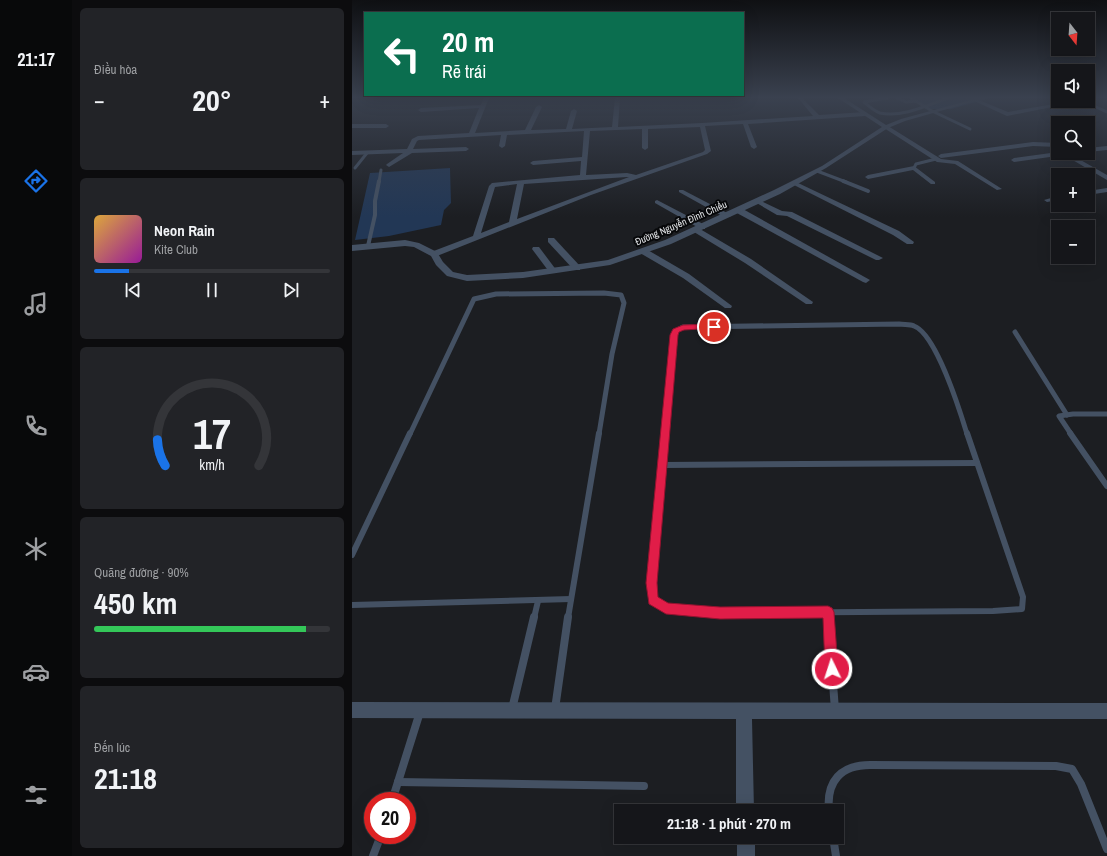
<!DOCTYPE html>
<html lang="vi">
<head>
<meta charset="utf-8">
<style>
  body { margin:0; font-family:"Archivo Narrow",sans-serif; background:#222327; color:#f1f3f6; height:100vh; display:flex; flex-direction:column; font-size:15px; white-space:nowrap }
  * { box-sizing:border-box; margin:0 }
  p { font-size:13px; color:#9d9fa2 }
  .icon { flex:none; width:22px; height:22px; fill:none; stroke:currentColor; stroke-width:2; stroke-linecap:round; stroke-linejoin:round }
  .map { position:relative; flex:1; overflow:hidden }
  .panel { display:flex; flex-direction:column; gap:8px; padding:8px; background:#0c0c0e; width:280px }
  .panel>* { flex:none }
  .guide { position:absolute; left:12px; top:12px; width:380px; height:84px; border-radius:0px; box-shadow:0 4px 16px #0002,0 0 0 1px #343539; background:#0b6e4f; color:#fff; overflow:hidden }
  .needle { width:26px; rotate:163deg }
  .fabs { position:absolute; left:699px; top:12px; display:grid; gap:8px }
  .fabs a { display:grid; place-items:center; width:44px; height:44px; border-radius:0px; background:#15161a; box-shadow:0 4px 16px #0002,0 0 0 1px #343539; font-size:20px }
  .speed { position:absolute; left:12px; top:792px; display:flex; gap:8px; font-size:20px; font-weight:700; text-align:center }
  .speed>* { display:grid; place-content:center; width:52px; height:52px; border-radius:50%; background:#15161a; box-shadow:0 4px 16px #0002,0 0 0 1px #343539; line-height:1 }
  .speed .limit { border:6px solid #d22; background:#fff; color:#111 }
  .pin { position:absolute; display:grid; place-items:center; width:34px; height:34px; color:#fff; margin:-17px; border:2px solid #fff; border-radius:50%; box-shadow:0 1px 4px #0007 }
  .me { position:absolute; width:44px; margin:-22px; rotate:356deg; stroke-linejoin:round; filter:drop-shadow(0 0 3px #0008) }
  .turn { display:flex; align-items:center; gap:14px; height:84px; padding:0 12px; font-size:18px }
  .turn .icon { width:52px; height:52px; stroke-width:2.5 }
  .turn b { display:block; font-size:28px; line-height:34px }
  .big { font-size:30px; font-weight:700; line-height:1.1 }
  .panel .tile { flex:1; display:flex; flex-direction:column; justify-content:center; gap:6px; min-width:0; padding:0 14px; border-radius:6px; background:#222327 }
  .panel .dial { align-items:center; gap:0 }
  .dial svg { height:104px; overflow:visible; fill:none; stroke:#343539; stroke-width:7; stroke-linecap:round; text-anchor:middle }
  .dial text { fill:#f1f3f6; stroke:none }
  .song { display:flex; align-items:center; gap:12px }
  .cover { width:48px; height:48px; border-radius:6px; background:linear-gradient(135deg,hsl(40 70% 55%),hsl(300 70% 35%)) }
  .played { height:4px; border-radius:2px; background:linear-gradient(90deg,#1a73e8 15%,#343539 15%) }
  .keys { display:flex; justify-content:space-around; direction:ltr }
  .heat { display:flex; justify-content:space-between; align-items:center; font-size:22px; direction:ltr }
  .charge { height:6px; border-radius:3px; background:linear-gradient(90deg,#34c759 90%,#343539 0) }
  .trip { position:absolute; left:262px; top:804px; width:230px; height:40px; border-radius:0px; background:#15161a; box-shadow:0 4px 16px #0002,0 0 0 1px #343539; font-weight:700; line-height:40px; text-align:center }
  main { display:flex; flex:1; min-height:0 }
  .tabs { display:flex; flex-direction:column; width:72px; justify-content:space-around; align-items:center; background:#08090a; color:#9d9fa2 }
  .tabs .icon { width:28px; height:28px }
  .tabs .selected { color:#1a73e8 }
  .tabs b { font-size:18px; color:#f1f3f6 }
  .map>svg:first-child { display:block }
  .green { fill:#223755 }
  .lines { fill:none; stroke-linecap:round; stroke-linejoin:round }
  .service-far4 { stroke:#445163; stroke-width:3 }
  .service-far3 { stroke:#445163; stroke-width:4 }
  .service-far2 { stroke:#445163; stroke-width:5 }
  .service-far1 { stroke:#445163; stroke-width:6 }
  .service { stroke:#445163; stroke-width:8 }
  .minor { fill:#445163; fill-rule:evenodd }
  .tertiary { fill:#445163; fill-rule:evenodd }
  .route { fill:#e11d48; stroke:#92132f }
  .labels { text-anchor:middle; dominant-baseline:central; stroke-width:4; stroke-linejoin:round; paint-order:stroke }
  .far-street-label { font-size:10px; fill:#e2e4e7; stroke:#07080a }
</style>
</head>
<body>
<main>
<nav class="tabs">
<b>21:17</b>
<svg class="icon selected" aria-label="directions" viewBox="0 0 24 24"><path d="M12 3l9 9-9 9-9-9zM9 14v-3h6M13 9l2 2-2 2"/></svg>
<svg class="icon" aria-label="music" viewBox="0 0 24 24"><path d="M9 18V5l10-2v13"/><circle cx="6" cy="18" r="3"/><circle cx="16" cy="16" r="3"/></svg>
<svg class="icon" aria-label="phone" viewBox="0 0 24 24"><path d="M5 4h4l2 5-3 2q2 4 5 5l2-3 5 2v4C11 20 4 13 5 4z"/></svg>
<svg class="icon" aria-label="climate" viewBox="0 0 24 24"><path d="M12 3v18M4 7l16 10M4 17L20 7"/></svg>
<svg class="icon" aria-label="car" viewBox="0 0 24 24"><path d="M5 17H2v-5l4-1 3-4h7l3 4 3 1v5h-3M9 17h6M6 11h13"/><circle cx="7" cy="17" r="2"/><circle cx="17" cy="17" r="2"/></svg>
<svg class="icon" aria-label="filters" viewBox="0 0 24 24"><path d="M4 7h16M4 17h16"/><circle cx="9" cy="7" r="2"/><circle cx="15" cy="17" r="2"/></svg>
</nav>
<section class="panel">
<div class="tile"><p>Điều hòa</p>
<div class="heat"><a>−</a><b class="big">20°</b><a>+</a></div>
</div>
<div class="tile">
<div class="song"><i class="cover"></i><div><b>Neon Rain</b><p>Kite Club</p></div></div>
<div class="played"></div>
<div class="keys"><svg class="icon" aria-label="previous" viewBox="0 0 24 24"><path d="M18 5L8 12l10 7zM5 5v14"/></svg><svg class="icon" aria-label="pause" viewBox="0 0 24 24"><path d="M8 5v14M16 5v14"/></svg><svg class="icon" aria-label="next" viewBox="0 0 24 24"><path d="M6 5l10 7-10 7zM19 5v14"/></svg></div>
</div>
<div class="tile dial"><svg viewBox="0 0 100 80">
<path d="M14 69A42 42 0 1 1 86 69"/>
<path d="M14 69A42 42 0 0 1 8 49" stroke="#1a73e8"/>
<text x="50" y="56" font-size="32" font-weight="700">17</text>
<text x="50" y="72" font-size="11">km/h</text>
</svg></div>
<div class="tile"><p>Quãng đường · 90%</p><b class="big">450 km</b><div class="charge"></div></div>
<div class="tile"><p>Đến lúc</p><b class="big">21:18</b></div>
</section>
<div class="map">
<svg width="755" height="856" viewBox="0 0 755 856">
  <rect width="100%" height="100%" fill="#1c1e22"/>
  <g class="green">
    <path d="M561 98H638L599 109H579Z"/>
    <path d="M98 168 99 203 92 210 89 225 37 236 3 240 18 173Z"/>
  </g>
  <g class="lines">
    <g class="service-far4">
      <path d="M535 98 512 102C517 106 522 111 528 113 549 118 576 105 596 98"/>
      <path d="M545 98 554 102 564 101"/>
      <path d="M559 98 580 111 618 129"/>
      <path d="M730 101 755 112"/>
      <path d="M3 168 15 153"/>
      <path d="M562 168 564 164 584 159"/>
      <path d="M465 171 494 182"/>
      <path d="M27 182 29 170"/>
    </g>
    <g class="service-far3">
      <path d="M491 181 516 191"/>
      <path d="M16 246 23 215V201L27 181"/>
    </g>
    <g class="service-far2">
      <path d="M663 332 715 415"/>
      <path d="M58 434 122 299 144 294 252 293 269 295 272 303 260 354 247 434"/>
      <path d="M314 434 324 331 331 327 547 324C552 325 558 324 562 326 584 334 608 411 615 434"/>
      <path d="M719 434 707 416 721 414H755"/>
    </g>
    <g class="service-far1">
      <path d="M314 433 300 583 301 600 314 609 368 613 641 611 670 609 671 597 615 433"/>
      <path d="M718 433 755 486"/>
      <path d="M311 465 625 463"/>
      <path d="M0 555 58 433"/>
      <path d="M0 605 219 599"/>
      <path d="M476 612V618"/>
      <path d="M182 618 186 601"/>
      <path d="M216 618 247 433"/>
    </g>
    <g class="service">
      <path d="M476 617 483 710"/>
      <path d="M160 709 182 617"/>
      <path d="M203 709 216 617"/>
      <path d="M46 782 292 786"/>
      <path d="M40 801 68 712"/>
      <path d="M477 811C474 781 489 765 518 765L704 766 720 769 729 784 755 849"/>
      <path d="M481 837 484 856"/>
      <path d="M21 856 29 835"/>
    </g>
    <g class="minor">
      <path d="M132 98H137L123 133 173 130 184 107 187 105 190 107 179 130 214 129 219 111 222 109 225 111 220 129 260 127 263 98H268L266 127 350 123 461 116 446 98H450L467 115 513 112 516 114 513 116 396 124 405 147 402 149 399 147 391 124 353 126 359 151 355 154 239 195 85 256H79V252L121 236 137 186 140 183 228 175 229 161 181 165 178 163 181 161 230 157 232 131 155 135 153 146 150 148 147 146 149 135 67 140 65 141 61 149 114 147 117 149 114 151 60 153 37 167 34 165 35 164 51 153 0 155V151L55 149 60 139 66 136 117 133 127 108 69 112 66 110 69 108 129 105ZM348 127 353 150 351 152 284 175 275 173 234 175 238 131 290 129V148L293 150 296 148V129ZM275 177H277L165 219 172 184ZM165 184 157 222 129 233 143 187Z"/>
      <path d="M622 98 656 112 702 104 705 106 655 116 620 100V98Z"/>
      <path d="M0 124H34L37 126 34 128H0Z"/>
      <path d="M532 126H536L589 159 606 161 650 189 645 190 603 164 585 162 532 128Z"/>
      <path d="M681 142 706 143V147L681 146 589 158 586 156 589 154Z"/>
      <path d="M755 146V150L736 152V148Z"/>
      <path d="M706 152 719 153 718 154 755 175V180L712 155 662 162 659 160 662 158Z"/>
      <path d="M562 166 583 182V184H579L561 170 516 179 513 177 516 175Z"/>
      <path d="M440 182H444L547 231 562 242 561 244H555L541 235 440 184Z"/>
      <path d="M755 188V192L736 195V191Z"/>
      <path d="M327 190H331L379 215 378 217H372L327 192Z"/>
      <path d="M706 196V200L695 202 692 200Z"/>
      <path d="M405 199 430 211 440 212 531 258 527 260H524L435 216 425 215 403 202V200Z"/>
      <path d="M305 200 353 225V229H348L399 259 461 302 460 304H454L393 263 342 232V228H347L303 203V201Z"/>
      <path d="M383 208H389L518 280 514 283 511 282 383 212Z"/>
      <path d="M196 238H202L228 266V270H222L196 242Z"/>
      <path d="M181 247H187L205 271 204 273H198L180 249Z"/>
      <path d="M288 249H294L337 274 380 306 379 308H373L331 278 288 253Z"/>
      <path d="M0 702 755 703V719H400L402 811H384V719L0 718Z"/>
      <rect x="385" y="837" width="18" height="19"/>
    </g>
    <path class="tertiary" d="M486 98H492L534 125 549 119 626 98H634L553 121 536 128 474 168 428 194 319 244 258 265 171 278 115 281 95 276 84 265 79 256 62 247 53 246 0 251V245L53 240 67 243 85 252 91 262 101 272 115 275 171 272 256 260 313 240 422 190 470 166 530 127Z"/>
  </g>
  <linearGradient id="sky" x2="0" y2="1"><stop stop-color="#0f1013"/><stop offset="0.45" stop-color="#3a414f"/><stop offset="1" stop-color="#3a414f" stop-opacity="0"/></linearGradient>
  <rect width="755" height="217" fill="url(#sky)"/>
  <path class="route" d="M362 324 364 325V328L332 330 327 332 326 335 305 583 306 597 316 603 368 607 476 606 480 608 482 612 486 669 484 673 480 675 475 673 473 669 471 618 368 619 314 614 297 604 294 583 318 335 321 329 331 325Z"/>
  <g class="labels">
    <g class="far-street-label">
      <text transform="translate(329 223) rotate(-23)">Đường Nguyễn Đình Chiểu</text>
    </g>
  </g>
</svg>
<div class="fabs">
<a><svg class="needle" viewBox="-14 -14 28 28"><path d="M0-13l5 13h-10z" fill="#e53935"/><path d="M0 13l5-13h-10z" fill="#9d9fa2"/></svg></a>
<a><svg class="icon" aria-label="sound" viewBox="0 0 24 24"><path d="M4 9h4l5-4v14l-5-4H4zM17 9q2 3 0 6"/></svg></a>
<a><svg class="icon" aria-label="search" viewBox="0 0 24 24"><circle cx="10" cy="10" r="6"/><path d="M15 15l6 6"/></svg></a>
<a>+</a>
<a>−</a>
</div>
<div class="speed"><div class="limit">20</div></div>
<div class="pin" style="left:362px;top:327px;background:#d93025"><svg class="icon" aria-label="arrive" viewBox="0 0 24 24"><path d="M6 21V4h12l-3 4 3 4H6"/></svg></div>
<svg class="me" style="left:480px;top:669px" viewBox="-20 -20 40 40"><circle r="17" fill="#e11d48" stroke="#fff" stroke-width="3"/><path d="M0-11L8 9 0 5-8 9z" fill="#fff"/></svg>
<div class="trip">21:18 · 1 phút · 270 m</div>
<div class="guide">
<div class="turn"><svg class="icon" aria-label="left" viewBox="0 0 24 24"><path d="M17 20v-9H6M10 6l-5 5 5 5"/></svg><div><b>20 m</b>Rẽ trái</div></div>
</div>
</div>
</main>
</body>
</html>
